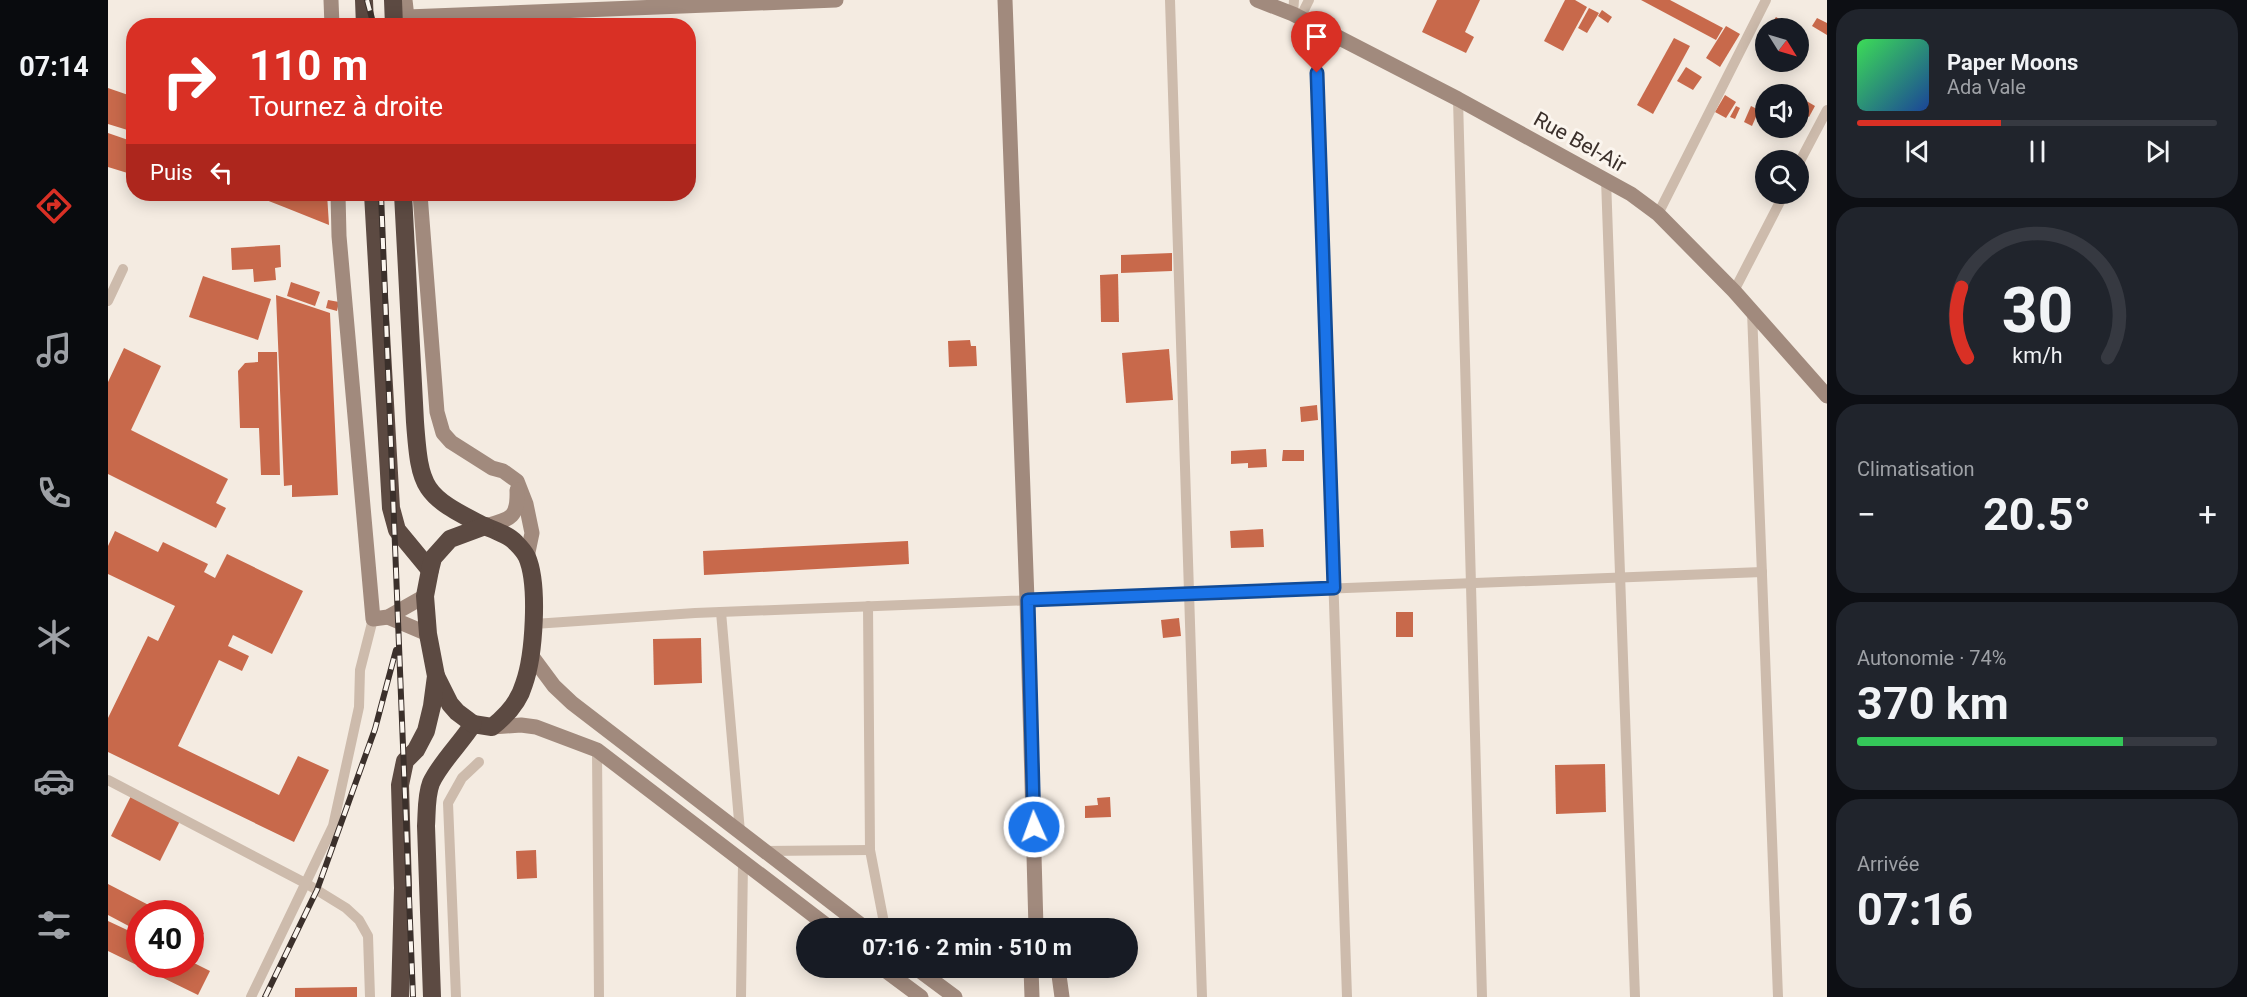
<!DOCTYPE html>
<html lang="fr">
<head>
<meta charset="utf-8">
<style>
  body { margin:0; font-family:Roboto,sans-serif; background:#20242c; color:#f1f3f6; height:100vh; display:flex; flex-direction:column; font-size:22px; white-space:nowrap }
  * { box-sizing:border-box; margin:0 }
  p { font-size:20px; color:#9ea1a6 }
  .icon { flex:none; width:33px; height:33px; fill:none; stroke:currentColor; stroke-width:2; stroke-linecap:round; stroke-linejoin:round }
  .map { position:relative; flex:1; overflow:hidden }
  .drawer { display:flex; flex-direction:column; gap:9px; padding:9px; background:#0d0f14; width:420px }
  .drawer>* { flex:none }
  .banner { position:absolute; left:18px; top:18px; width:570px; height:183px; border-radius:24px; box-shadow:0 3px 15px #0003; background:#d93025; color:#fff; overflow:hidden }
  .needle { width:39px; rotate:127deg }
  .controls { position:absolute; left:1647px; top:18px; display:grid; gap:12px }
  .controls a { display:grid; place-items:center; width:54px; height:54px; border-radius:50%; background:#171b24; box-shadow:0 3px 15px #0003; font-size:30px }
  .speed { position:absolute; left:18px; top:900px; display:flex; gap:12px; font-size:30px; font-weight:700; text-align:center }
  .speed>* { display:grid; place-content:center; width:78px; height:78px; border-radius:50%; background:#171b24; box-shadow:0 3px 15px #0003; line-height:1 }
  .speed .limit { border:9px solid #d22; background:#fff; color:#111 }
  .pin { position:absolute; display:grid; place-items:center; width:51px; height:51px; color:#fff; margin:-62px -26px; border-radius:50% 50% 50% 0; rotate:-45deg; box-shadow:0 0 6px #0007 }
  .pin .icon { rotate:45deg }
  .me { position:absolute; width:66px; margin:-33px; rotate:358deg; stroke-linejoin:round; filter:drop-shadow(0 0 4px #0008) }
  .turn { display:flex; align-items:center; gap:21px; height:126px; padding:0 24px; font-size:27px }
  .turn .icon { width:78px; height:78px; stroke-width:2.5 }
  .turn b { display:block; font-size:42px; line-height:51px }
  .then { display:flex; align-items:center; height:57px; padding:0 24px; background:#0003; gap:12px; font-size:22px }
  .big { font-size:45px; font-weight:700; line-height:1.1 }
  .drawer .tile { flex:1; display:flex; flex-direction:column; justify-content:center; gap:9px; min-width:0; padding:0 21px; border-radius:24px; background:#20242c }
  .drawer .dial { align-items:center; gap:0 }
  .dial svg { height:156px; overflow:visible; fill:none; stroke:#363941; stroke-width:7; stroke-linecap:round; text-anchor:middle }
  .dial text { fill:#f1f3f6; stroke:none }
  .song { display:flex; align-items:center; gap:18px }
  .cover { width:72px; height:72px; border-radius:9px; background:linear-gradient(135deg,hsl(130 70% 55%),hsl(220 70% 35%)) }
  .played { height:6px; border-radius:3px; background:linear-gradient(90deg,#d93025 40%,#363941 40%) }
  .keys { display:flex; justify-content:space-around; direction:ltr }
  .heat { display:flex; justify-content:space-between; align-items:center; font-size:33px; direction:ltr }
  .charge { height:9px; border-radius:4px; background:linear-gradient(90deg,#34c759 74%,#363941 0) }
  .trip { position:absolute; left:688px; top:918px; width:342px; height:60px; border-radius:30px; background:#171b24; box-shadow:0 3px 15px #0003; font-weight:700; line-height:60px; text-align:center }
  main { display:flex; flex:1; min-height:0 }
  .dock { display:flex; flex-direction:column; width:108px; justify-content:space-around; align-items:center; background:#090b0e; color:#9ea1a6 }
  .dock .icon { width:42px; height:42px }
  .dock .active { color:#d93025 }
  .dock b { font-size:27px; color:#f1f3f6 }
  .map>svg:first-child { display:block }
  .building { fill:#c8694b }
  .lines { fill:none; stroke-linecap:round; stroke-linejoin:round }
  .street { stroke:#cdbbac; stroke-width:10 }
  .secondary { stroke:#a18a7d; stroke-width:15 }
  .highway { stroke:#5c4a42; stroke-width:18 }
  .rail-casing { stroke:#3b302b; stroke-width:6 }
  .rail { stroke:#fbf5ee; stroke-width:4; stroke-dasharray:11; stroke-linecap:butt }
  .route-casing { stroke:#114b97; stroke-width:15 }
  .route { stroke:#1a73e8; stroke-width:10 }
  .labels { text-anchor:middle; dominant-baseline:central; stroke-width:6; stroke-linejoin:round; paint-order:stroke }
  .street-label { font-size:21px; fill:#3b302b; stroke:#fbf5ee }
</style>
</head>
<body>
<main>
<nav class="dock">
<b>07:14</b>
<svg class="icon active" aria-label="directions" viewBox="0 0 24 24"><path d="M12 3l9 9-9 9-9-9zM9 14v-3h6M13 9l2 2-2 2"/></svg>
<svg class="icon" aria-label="music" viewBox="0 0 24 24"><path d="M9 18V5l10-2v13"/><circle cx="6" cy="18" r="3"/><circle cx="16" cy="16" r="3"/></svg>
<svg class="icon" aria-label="phone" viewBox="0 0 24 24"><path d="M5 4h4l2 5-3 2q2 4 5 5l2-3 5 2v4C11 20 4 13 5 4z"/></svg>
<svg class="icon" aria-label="climate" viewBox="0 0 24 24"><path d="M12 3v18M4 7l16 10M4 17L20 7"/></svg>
<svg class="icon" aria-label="car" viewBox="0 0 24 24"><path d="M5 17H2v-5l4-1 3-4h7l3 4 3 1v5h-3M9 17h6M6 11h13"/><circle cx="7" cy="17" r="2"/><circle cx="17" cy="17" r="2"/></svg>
<svg class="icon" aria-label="filters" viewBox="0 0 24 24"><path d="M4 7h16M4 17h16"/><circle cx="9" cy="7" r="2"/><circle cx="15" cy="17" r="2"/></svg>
</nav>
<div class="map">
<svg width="1719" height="997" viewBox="0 0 1719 997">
  <rect width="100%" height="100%" fill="#f4ebe1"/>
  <g class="building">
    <path d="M1329 0H1372L1357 32 1366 37 1358 53 1314 32Z"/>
    <path d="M1457 0H1467L1479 7 1455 51 1436 41Z"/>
    <path d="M1533 0H1562L1615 28 1608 40Z"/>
    <path d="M1481 8 1491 13 1479 33 1470 28Z"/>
    <path d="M1494 10 1504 17 1500 23 1490 16Z"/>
    <path d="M1668 17 1685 28H1660Z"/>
    <path d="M1709 18 1719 23V35L1704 26Z"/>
    <path d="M1618 26 1632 34 1612 67 1598 58Z"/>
    <path d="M1566 38 1582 46 1545 114 1529 105Z"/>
    <path d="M1578 67 1594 77 1585 90 1569 81Z"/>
    <path d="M0 88 26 97V132L0 124Z"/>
    <path d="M1617 95 1628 102 1618 118 1607 112Z"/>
    <path d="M1690 96 1707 106 1701 117 1690 111Z"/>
    <path d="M1628 106 1632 108 1627 119 1622 117Z"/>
    <path d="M1643 106 1651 110 1644 126 1636 122Z"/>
    <path d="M0 133 26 142V175L0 167Z"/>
    <path d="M143 194H219L221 225 176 207Z"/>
    <path d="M172 245 173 267 167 268 168 280 146 282 145 269 124 270 123 248Z"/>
    <path d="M1064 253V271L1013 273V255Z"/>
    <path d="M1010 274 1011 322H993L992 275Z"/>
    <path d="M95 276 163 299 150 340 81 317Z"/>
    <path d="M183 282 212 292 207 306 179 296Z"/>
    <path d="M168 295 222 313 230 495 184 497V485L176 486Z"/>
    <path d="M220 300 231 302 229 311 218 308Z"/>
    <path d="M862 340 863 346H868L869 366 841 367 840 341Z"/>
    <path d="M16 348 53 366 23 430 120 479 108 503 118 508 108 528 0 474V382Z"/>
    <path d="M1061 349 1065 400 1018 403 1014 353Z"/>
    <path d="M150 352H169L172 475H153L151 428H132L130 371 137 363 150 362Z"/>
    <path d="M1209 405 1210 420 1193 422 1192 407Z"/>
    <path d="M1158 449 1159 467 1140 468V463L1123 464V451Z"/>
    <path d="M1175 450H1196V461H1174Z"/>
    <path d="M1155 529 1156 547 1123 548 1122 531Z"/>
    <path d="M7 531 50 552 55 542 100 564 96 572 107 578 119 554 195 591 164 654 125 635 120 646 141 656 134 671 111 660 70 746 171 795 190 756 221 770 186 842 0 752V718L40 636 50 641 67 606 0 574V546Z"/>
    <path d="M800 541 801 564 596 575 595 551Z"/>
    <rect x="1288" y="612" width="17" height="25"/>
    <path d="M1071 618 1073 636 1055 638 1053 620Z"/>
    <path d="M593 638 594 683 546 685 545 639Z"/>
    <path d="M1497 764 1498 812 1448 814 1447 765Z"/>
    <path d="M26 790 75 815 52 861 3 836Z"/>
    <path d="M1002 797 1003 817 977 818V806L990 805 989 798Z"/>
    <path d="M428 850 429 878 409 879 408 851Z"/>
    <path d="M0 884 58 914H32V932L0 915Z"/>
    <path d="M0 921 32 936V964H82V961L102 971 90 995 0 951Z"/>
    <path d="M82 926 96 933 82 958Z"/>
    <path d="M249 987V997H187V988Z"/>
  </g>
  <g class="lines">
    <g class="street">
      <path d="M1062 0 1094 997"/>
      <path d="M1185 14 1186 0"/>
      <path d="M1192 18 1201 0"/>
      <path d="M1207 26 1239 997"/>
      <path d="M1350 99 1374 997"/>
      <path d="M1690 165 1719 110"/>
      <path d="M1498 179 1527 997"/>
      <path d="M1550 214 1658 0"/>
      <path d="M1626 291 1676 194"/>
      <path d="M0 301 15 269"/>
      <path d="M1644 311 1670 997"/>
      <path d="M760 606 762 850 777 928"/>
      <path d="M613 612 632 832"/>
      <path d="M426 624 587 613 1654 572"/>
      <path d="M489 750 491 997"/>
      <path d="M0 780 199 884 238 908 251 920 260 936 262 997"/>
      <path d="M656 851 762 850"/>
      <path d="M143 997 225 826 251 707 252 670 265 619"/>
      <path d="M348 997 340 803 354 778 371 762"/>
      <path d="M633 997 635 863"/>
    </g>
    <g class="secondary">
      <path d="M223 0 224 26"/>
      <path d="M297 0 300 26"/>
      <path d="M897 0 919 600 928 928"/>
      <path d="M1149 0 1185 14 1350 99 1523 194 1550 214 1626 291 1719 396"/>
      <path d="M299 17 728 0"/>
      <path d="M230 194 231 236 265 619 280 617 317 596"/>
      <path d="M312 194 329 412 335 433 343 442 384 468 395 471 409 481 418 504 424 533 419 557"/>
      <path d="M377 526C403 519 410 518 409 490"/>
      <path d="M280 617 320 634"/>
      <path d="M423 655 446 686 464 703 757 928"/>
      <path d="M384 727 413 725 428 727 489 750 722 928"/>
      <path d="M774 968 813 997"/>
      <path d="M808 968 847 997"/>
      <path d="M923 968 924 997"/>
      <path d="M950 968 954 997"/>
    </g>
    <g class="highway">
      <path d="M256 0 257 26"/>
      <path d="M285 0 286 26"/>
      <path d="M265 194 283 508 289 530 322 570"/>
      <path d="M295 194 307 422C312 490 315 495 376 526 386 530 401 535 408 543 412 547 417 553 419 557 431 585 426 656 416 684 411 702 398 716 384 727L365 724C353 743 332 763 323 783 318 796 319 811 318 826L324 997"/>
      <path d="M328 676 342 704 349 712 365 724"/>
      <path d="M292 997 295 888 292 785 297 761 308 750 318 731 324 706 328 676 320 634 317 596 322 570 325 558 342 539 377 526"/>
    </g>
    <defs>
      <g id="rail">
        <path d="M259 0 266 26"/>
        <path d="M273 194 305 997"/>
        <path d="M157 997 209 890 267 729 288 650"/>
      </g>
    </defs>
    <use href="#rail" class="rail-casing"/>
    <use href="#rail" class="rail"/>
  </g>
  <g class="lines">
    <defs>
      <path id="route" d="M926 827 920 600 1226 588 1209 73"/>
    </defs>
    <use href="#route" class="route-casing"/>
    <use href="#route" class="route"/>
  </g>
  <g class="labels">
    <g class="street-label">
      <text transform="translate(1472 142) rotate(29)">Rue Bel-Air</text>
    </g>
  </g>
</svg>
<div class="controls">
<a><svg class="needle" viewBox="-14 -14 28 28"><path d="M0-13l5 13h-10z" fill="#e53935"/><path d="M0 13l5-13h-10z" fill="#9ea1a6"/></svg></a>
<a><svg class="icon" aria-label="sound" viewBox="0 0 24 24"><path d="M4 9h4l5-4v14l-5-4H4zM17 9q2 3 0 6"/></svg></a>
<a><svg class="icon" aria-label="search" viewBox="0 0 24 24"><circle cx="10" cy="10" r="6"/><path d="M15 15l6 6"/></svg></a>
</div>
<div class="speed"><div class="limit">40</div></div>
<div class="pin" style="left:1209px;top:73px;background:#d93025"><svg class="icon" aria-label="arrive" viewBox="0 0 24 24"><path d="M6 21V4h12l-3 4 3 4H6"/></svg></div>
<svg class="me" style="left:926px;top:827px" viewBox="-20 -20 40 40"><circle r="17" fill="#1a73e8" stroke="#fff" stroke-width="3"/><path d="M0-11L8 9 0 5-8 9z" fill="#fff"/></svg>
<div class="trip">07:16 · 2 min · 510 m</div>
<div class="banner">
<div class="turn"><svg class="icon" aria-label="right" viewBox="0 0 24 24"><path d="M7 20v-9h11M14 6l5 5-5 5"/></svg><div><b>110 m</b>Tournez à droite</div></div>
<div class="then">Puis<svg class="icon" aria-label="left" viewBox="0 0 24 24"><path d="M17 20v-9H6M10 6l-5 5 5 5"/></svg></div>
</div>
</div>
<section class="drawer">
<div class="tile">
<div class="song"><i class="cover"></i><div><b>Paper Moons</b><p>Ada Vale</p></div></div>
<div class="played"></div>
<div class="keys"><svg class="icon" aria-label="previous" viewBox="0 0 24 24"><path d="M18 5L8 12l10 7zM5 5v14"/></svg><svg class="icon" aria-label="pause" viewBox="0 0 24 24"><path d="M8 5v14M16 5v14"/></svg><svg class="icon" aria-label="next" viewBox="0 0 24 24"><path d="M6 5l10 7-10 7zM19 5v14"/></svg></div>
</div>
<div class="tile dial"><svg viewBox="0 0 100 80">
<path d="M14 69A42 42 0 1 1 86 69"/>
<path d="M14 69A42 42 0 0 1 11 33" stroke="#d93025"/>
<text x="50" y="56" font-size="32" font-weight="700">30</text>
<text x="50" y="72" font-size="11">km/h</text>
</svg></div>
<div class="tile"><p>Climatisation</p>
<div class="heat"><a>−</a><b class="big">20.5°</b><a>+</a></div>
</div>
<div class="tile"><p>Autonomie · 74%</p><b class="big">370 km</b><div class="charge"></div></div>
<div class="tile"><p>Arrivée</p><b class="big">07:16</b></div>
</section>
</main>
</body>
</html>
